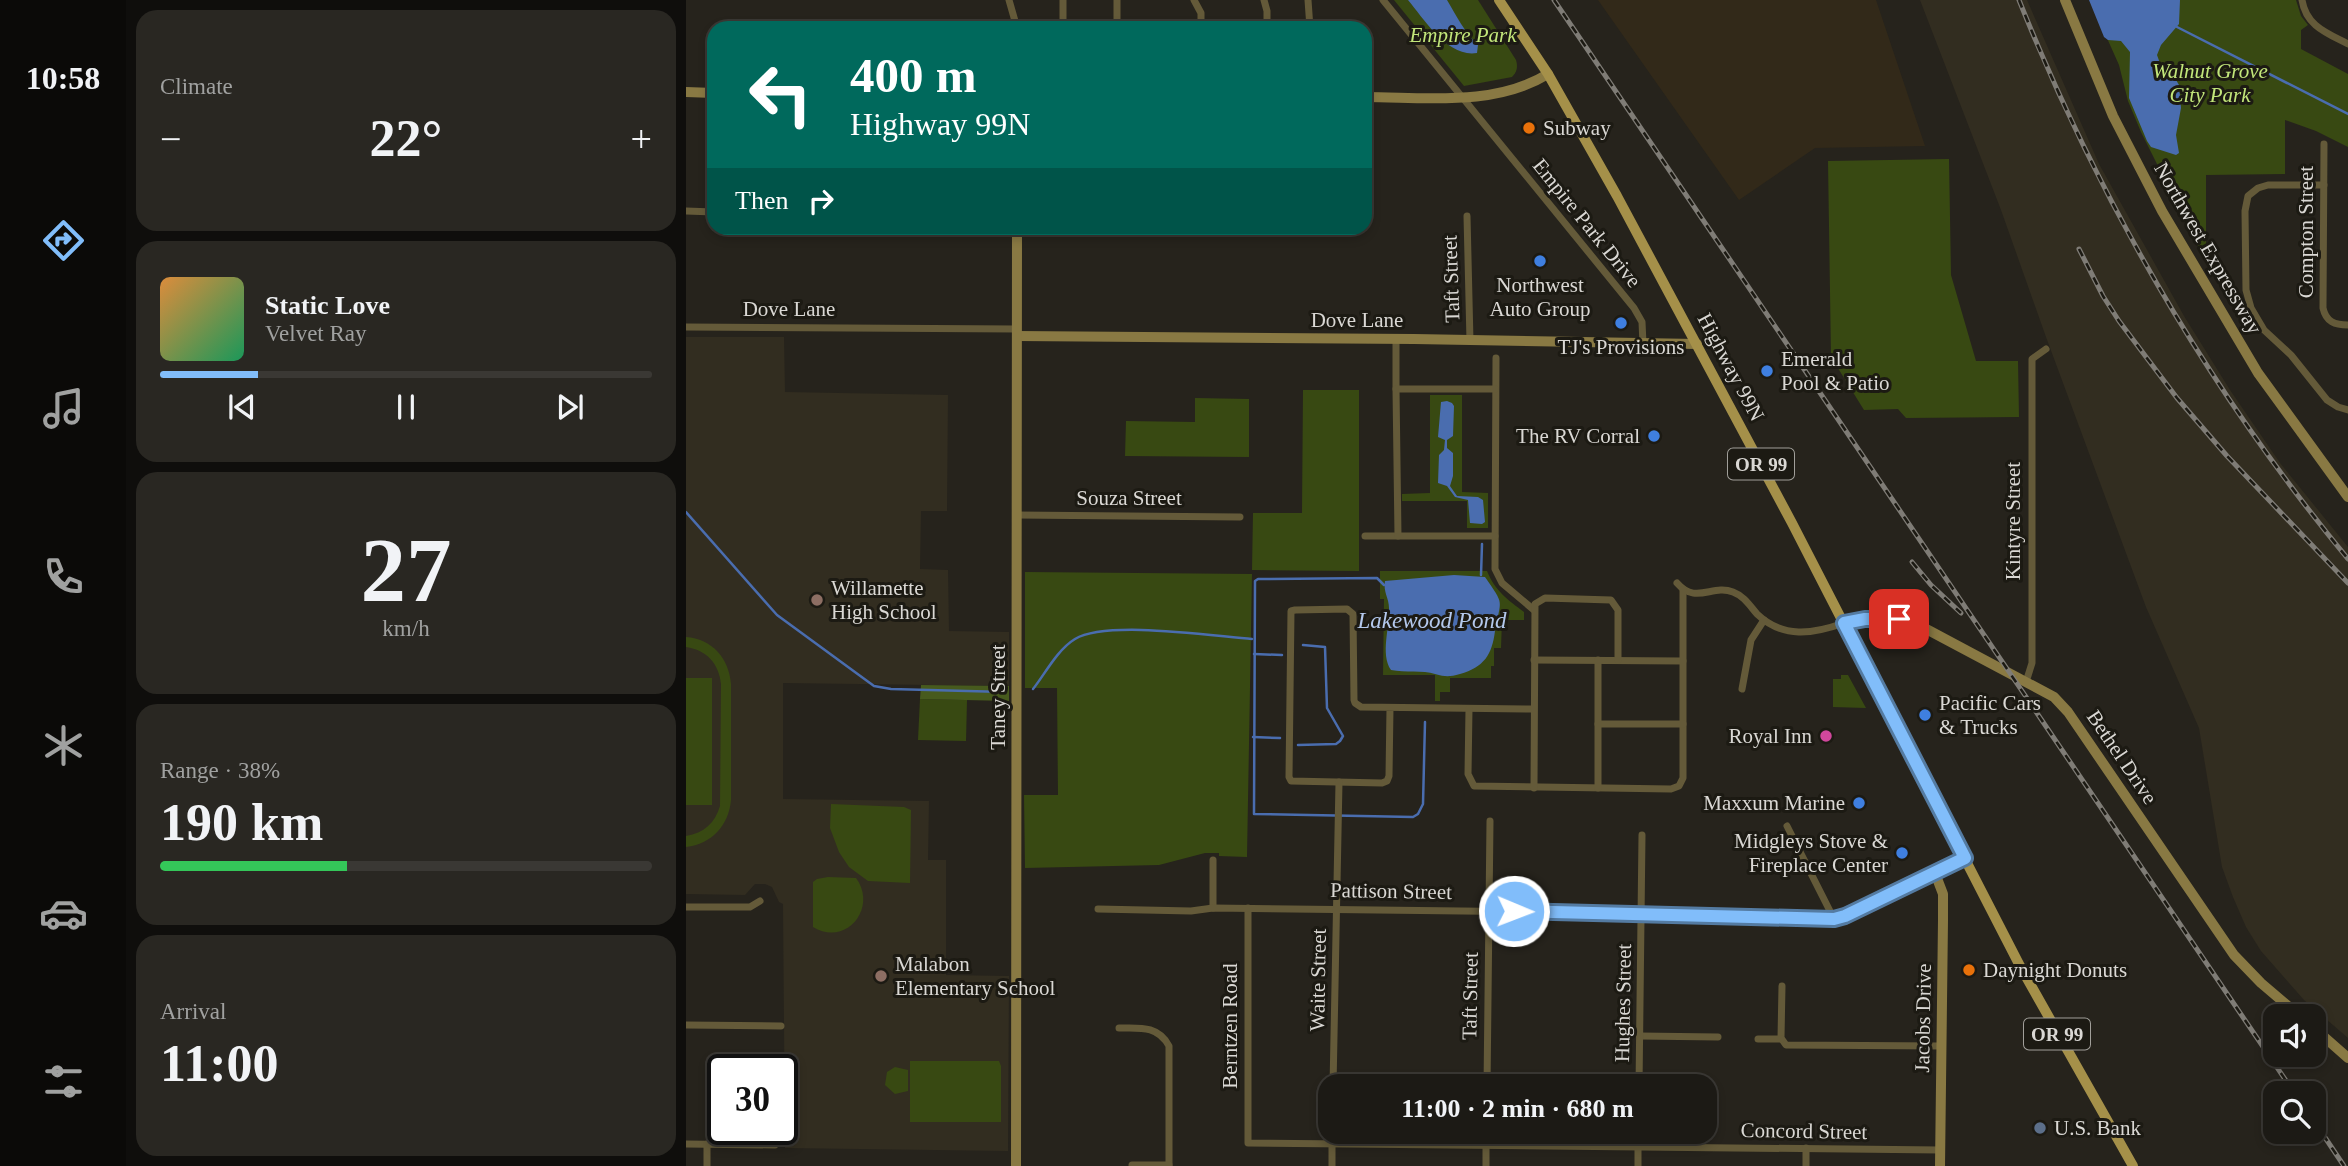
<!DOCTYPE html>
<html lang="en">
<head>
<meta charset="utf-8">
<style>
  body { margin:0; font-family:"Times New Roman",serif; background:#292722; color:#f1f3f6; height:100vh; display:flex; flex-direction:column; font-size:26px; white-space:nowrap }
  * { box-sizing:border-box; margin:0 }
  p { font-size:23px; color:#a0a1a0 }
  .icon { flex:none; width:38px; height:38px; fill:none; stroke:currentColor; stroke-width:2; stroke-linecap:round; stroke-linejoin:round }
  .map { position:relative; flex:1; overflow:hidden }
  .panel { display:flex; flex-direction:column; gap:10px; padding:10px; background:#0f0e0c; width:560px }
  .panel>* { flex:none }
  .hud { position:absolute; left:21px; top:21px; width:665px; height:214px; border-radius:21px; box-shadow:0 4px 10px #0003,0 0 0 2px #3a3834; background:#00695c; color:#fff; overflow:hidden }
  .fabs { position:absolute; left:1577px; top:1004px; display:grid; gap:14px }
  .fabs a { display:grid; place-items:center; width:63px; height:63px; border-radius:14px; background:#1c1a15; box-shadow:0 4px 10px #0003,0 0 0 2px #3a3834; font-size:35px }
  .speed { position:absolute; left:21px; top:1054px; display:flex; gap:14px; font-size:35px; font-weight:700; text-align:center }
  .speed>* { display:grid; place-content:center; width:91px; height:91px; border-radius:50%; background:#1c1a15; box-shadow:0 4px 10px #0003,0 0 0 2px #3a3834; line-height:1 }
  .speed .limit { border:4px solid #111; border-radius:10px; background:#fff; color:#111 }
  .pin { position:absolute; display:grid; place-items:center; width:60px; height:60px; color:#fff; margin:-30px; border-radius:14px; box-shadow:0 4px 10px #0006 }
  .me { position:absolute; width:77px; margin:-38px; rotate:91deg; stroke-linejoin:round; filter:drop-shadow(0 0 5px #0008) }
  .turn { display:flex; align-items:center; gap:24px; height:147px; padding:0 28px; font-size:32px }
  .turn .icon { width:91px; height:91px; stroke-width:2.5 }
  .turn b { display:block; font-size:49px; line-height:60px }
  .then { display:flex; align-items:center; height:66px; padding:0 28px; background:#0003; gap:14px; font-size:26px }
  .big { font-size:52px; font-weight:600; line-height:1.1 }
  .panel .tile { flex:1; display:flex; flex-direction:column; justify-content:center; gap:10px; min-width:0; padding:0 24px; border-radius:21px; background:#292722 }
  .panel .dial { align-items:center; gap:0 }
  .dial b { font-size:91px; line-height:1 }
  .song { display:flex; align-items:center; gap:21px }
  .cover { width:84px; height:84px; border-radius:10px; background:linear-gradient(135deg,hsl(30 70% 55%),hsl(150 70% 35%)) }
  .played { height:7px; border-radius:4px; background:linear-gradient(90deg,#81bdfa 20%,#3a3834 20%) }
  .keys { display:flex; justify-content:space-around; direction:ltr }
  .heat { display:flex; justify-content:space-between; align-items:center; font-size:38px; direction:ltr }
  .charge { height:10px; border-radius:5px; background:linear-gradient(90deg,#34c759 38%,#3a3834 0) }
  .trip { position:absolute; left:632px; top:1074px; width:399px; height:70px; border-radius:21px; background:#1c1a15; box-shadow:0 4px 10px #0003,0 0 0 2px #3a3834; font-weight:600; line-height:70px; text-align:center }
  main { display:flex; flex:1; min-height:0 }
  .tab-bar { display:flex; flex-direction:column; width:126px; justify-content:space-around; align-items:center; background:#0b0a08; color:#a0a1a0 }
  .tab-bar .icon { width:49px; height:49px }
  .tab-bar .selected { color:#81bdfa }
  .tab-bar b { font-size:32px; color:#f1f3f6 }
  .map>svg:first-child { display:block }
  .industrial { fill:#322919 }
  .built { fill:#322d20 }
  .green { fill:#384912 }
  .forest { fill:#475a1d }
  .water { fill:#4a6daf }
  .lines { fill:none; stroke-linecap:round; stroke-linejoin:round }
  .stream { stroke:#4a6daf; stroke-width:2.5 }
  .street { stroke:#645a39; stroke-width:7 }
  .secondary { stroke:#897943; stroke-width:10 }
  .primary { stroke:#a59049; stroke-width:10 }
  .rail-casing { stroke:#7f7c76; stroke-width:5 }
  .rail { stroke:#1c1a13; stroke-width:2.5; stroke-dasharray:8; stroke-linecap:butt }
  .route-casing { stroke:#547ba2; stroke-width:18 }
  .route { stroke:#81bdfa; stroke-width:12 }
  .food-dot { fill:#e8710a; stroke:#1c1a13; stroke-width:2.5 }
  .shop-dot { fill:#3f7fe0; stroke:#1c1a13; stroke-width:2.5 }
  .education-dot { fill:#8d6e63; stroke:#1c1a13; stroke-width:2.5 }
  .hotel-dot { fill:#d1479c; stroke:#1c1a13; stroke-width:2.5 }
  .service-dot { fill:#5c6f8a; stroke:#1c1a13; stroke-width:2.5 }
  .labels { text-anchor:middle; dominant-baseline:central; stroke-width:6; stroke-linejoin:round; paint-order:stroke }
  .shield { fill:#1c1a13; stroke:#a19f9a; stroke-width:2 }
  .shield-label { font-size:19px; font-weight:bold; fill:#dad8d4 }
  .park-label { font-size:21px; font-style:italic; fill:#c2e67a; stroke:#1c1a13 }
  .poi-label { font-size:21px; fill:#dad8d4; stroke:#1c1a13; text-anchor:start }
  .street-label { font-size:21px; fill:#dad8d4; stroke:#1c1a13 }
  .water-label { font-size:23px; font-style:italic; fill:#b4c9ed; stroke:#1c1a13 }
</style>
</head>
<body>
<main>
<nav class="tab-bar">
<b>10:58</b>
<svg class="icon selected" aria-label="directions" viewBox="0 0 24 24"><path d="M12 3l9 9-9 9-9-9zM9 14v-3h6M13 9l2 2-2 2"/></svg>
<svg class="icon" aria-label="music" viewBox="0 0 24 24"><path d="M9 18V5l10-2v13"/><circle cx="6" cy="18" r="3"/><circle cx="16" cy="16" r="3"/></svg>
<svg class="icon" aria-label="phone" viewBox="0 0 24 24"><path d="M5 4h4l2 5-3 2q2 4 5 5l2-3 5 2v4C11 20 4 13 5 4z"/></svg>
<svg class="icon" aria-label="climate" viewBox="0 0 24 24"><path d="M12 3v18M4 7l16 10M4 17L20 7"/></svg>
<svg class="icon" aria-label="car" viewBox="0 0 24 24"><path d="M5 17H2v-5l4-1 3-4h7l3 4 3 1v5h-3M9 17h6M6 11h13"/><circle cx="7" cy="17" r="2"/><circle cx="17" cy="17" r="2"/></svg>
<svg class="icon" aria-label="filters" viewBox="0 0 24 24"><path d="M4 7h16M4 17h16"/><circle cx="9" cy="7" r="2"/><circle cx="15" cy="17" r="2"/></svg>
</nav>
<section class="panel">
<div class="tile"><p>Climate</p>
<div class="heat"><a>−</a><b class="big">22°</b><a>+</a></div>
</div>
<div class="tile">
<div class="song"><i class="cover"></i><div><b>Static Love</b><p>Velvet Ray</p></div></div>
<div class="played"></div>
<div class="keys"><svg class="icon" aria-label="previous" viewBox="0 0 24 24"><path d="M18 5L8 12l10 7zM5 5v14"/></svg><svg class="icon" aria-label="pause" viewBox="0 0 24 24"><path d="M8 5v14M16 5v14"/></svg><svg class="icon" aria-label="next" viewBox="0 0 24 24"><path d="M6 5l10 7-10 7zM19 5v14"/></svg></div>
</div>
<div class="tile dial"><b>27</b><p>km/h</p></div>
<div class="tile"><p>Range · 38%</p><b class="big">190 km</b><div class="charge"></div></div>
<div class="tile"><p>Arrival</p><b class="big">11:00</b></div>
</section>
<div class="map">
<svg width="1662" height="1166" viewBox="0 0 1662 1166">
  <rect width="100%" height="100%" fill="#26231c"/>
  <path class="industrial" d="M912 0H1190L1239 146 1129 148 1053 200Z"/>
  <g class="built">
    <path d="M1234 0H1341L1413 164 1498 316 1544 390 1594 463 1662 547V1038L1618 1000 1575 951 1560 927 1547 897 1536 867 1513 728 1460 607 1360 337 1315 210Z"/>
    <path d="M0 337H98L99 392 262 395 261 511H235L234 569 262 570 263 631 323 632V686L97 683V799L243 801 242 860H260V975L323 976 322 1151 99 1148 97 904 93 902 86 887 79 884H69L59 895 0 894Z"/>
  </g>
  <g class="green">
    <path d="M708 0H792L830 60C832 67 831 72 826 77L778 86Z"/>
    <path d="M1404 0H1610L1615 16 1622 25 1615 30V49L1662 74V147L1630 131 1599 120V174L1520 175V262L1455 132 1442 101 1433 65Z"/>
    <path d="M1263 159 1265 275 1290 361H1332L1333 417 1220 418 1212 409 1178 410 1145 357 1142 161Z"/>
    <path d="M617 390H673V571L566 570 567 513H616Z"/>
    <path d="M744 395H776V492L802 493V528H781V501H716V494L744 493Z"/>
    <path d="M509 398 563 399V457L439 456 440 421 509 422Z"/>
    <path d="M694 571H801C809 591 822 600 838 612V620H816L815 648H808V666H805V678H764V692H754V701H749V675H697L698 599H694Z"/>
    <path d="M339 572 566 574 561 857 533 856V853H519L473 865 339 868 338 795H372L371 688H339Z"/>
    <path d="M0 637C26 639 43 658 45 684V800C43 825 26 844 0 847V836C18 833 29 823 34 806L35 684C33 664 21 650 0 647Z"/>
    <path d="M1155 675H1162L1180 708 1147 707V679H1155Z"/>
    <rect x="0" y="678" width="26" height="127"/>
    <path d="M234 699 281 700 280 741 232 740Z"/>
    <path d="M145 804 218 807 225 810 224 883 182 881 163 867 153 852 144 828Z"/>
    <path d="M142 877 170 878C192 908 160 947 127 927V882L131 879Z"/>
    <path d="M224 1061H313L315 1066V1122H224Z"/>
    <path d="M209 1067 222 1070V1091L209 1094 199 1085 201 1072Z"/>
  </g>
  <path class="forest" d="M235 685 323 686V701L234 699Z"/>
  <g class="water">
    <path d="M722 0H761C770 15 779 33 792 45L791 53C762 58 738 19 722 0Z"/>
    <path d="M1403 0H1494L1493 24 1475 45 1471 55 1475 66 1486 73 1493 85 1495 108 1490 135 1493 153 1490 155 1465 147 1461 141 1443 98 1444 52 1435 41 1422 40 1418 37Z"/>
    <path d="M761 401 766 403 768 406 767 436 761 440V448L767 453V476L764 486 771 496 792 497 797 500 799 522 796 524 784 523 782 500 769 497 761 486 752 483 753 455 758 450 759 440 752 437 755 402Z"/>
    <path d="M768 575 799 577C819 606 815 598 809 631 806 655 798 667 774 674 763 677 760 677 749 674 737 670 719 673 705 670 694 654 704 627 703 608 703 598 697 592 699 581Z"/>
  </g>
  <g class="lines">
    <g class="stream">
      <path d="M1491 27 1662 114"/>
      <path d="M0 512 91 615 188 686 205 689 319 692"/>
      <path d="M795 575 796 544"/>
      <path d="M698 585 691 578 572 579 569 581 568 814 727 817 732 814 737 804 739 722"/>
      <path d="M568 654 596 655"/>
      <path d="M347 689C359 674 371 650 389 639 421 620 526 636 566 639"/>
      <path d="M567 737 594 738"/>
      <path d="M612 745 650 744 654 741 657 736 641 708 639 647 617 645"/>
    </g>
    <g class="street">
      <path d="M323 0 331 28"/>
      <path d="M377 0V28"/>
      <path d="M508 0 515 13V28"/>
      <path d="M578 0 581 11V28"/>
      <path d="M622 0 624 28"/>
      <path d="M697 0 948 308 956 322 957 344"/>
      <path d="M1616 0C1620 26 1641 33 1662 44"/>
      <path d="M431 28V0"/>
      <path d="M1638 144 1637 308C1640 322 1649 325 1662 325"/>
      <path d="M1638 185H1582L1572 188 1562 196 1559 211 1560 290 1565 308 1578 330 1605 355 1641 400 1652 407 1662 410"/>
      <path d="M0 211 28 212"/>
      <path d="M781 216 784 341"/>
      <path d="M0 327 331 329"/>
      <path d="M710 339V389"/>
      <path d="M810 358 809 569 816 583 848 610"/>
      <path d="M331 515 554 517"/>
      <path d="M679 536H712"/>
      <path d="M809 536H712L710 389H809"/>
      <path d="M991 583C1010 605 1026 584 1047 592 1058 596 1064 606 1071 614 1097 639 1127 634 1158 623"/>
      <path d="M848 660 997 661"/>
      <path d="M1340 682 1346 663V359L1360 349"/>
      <path d="M1056 689 1065 640 1078 620"/>
      <path d="M704 708 703 776 701 781 696 783 605 781 603 777 605 611 609 610 661 609 667 614 668 700 669 703 675 707 847 709"/>
      <path d="M783 709 782 774 788 786 985 789 993 786 997 778V590"/>
      <path d="M912 724H997"/>
      <path d="M848 788 849 604 859 598 925 600 932 610V660"/>
      <path d="M912 788V660"/>
      <path d="M1101 826 1148 919"/>
      <path d="M0 907H64L74 901"/>
      <path d="M527 908V860"/>
      <path d="M562 908V1143L1254 1150"/>
      <path d="M412 909 505 911 527 908 956 913 1143 919 1159 916 1249 873"/>
      <path d="M1096 986 1095 1038 1100 1045 1255 1046"/>
      <path d="M0 1025 95 1026"/>
      <path d="M433 1028C453 1028 472 1025 483 1046V1166"/>
      <path d="M954 1036 1032 1037"/>
      <path d="M1072 1039H1095"/>
      <path d="M647 1087 653 782"/>
      <path d="M801 1087 804 821"/>
      <path d="M953 1087 956 835"/>
      <path d="M0 1144 89 1145"/>
      <path d="M1120 1148V1166"/>
      <path d="M446 1165H483"/>
      <path d="M21 1166V1144"/>
      <path d="M646 1166V1132"/>
      <path d="M800 1166V1132"/>
      <path d="M952 1166V1132"/>
    </g>
    <g class="secondary">
      <path d="M1379 0 1427 116 1476 211 1572 373 1662 497"/>
      <path d="M0 92 28 93"/>
      <path d="M679 97C739 97 808 107 862 74"/>
      <path d="M331 336 728 339 1011 344"/>
      <path d="M1158 623C1182 618 1205 617 1229 623L1368 697 1382 712 1548 955 1575 983 1615 1017"/>
      <path d="M1628 1028 1662 1058"/>
      <path d="M330 1166 331 228"/>
      <path d="M1254 1166 1257 920V894L1249 873 1279 858"/>
    </g>
    <path class="primary" d="M813 0 862 74 931 196 1106 523 1334 966 1447 1166"/>
    <defs>
      <g id="rail">
        <path d="M868 0 1609 1094"/>
        <path d="M1333 0C1414 202 1523 390 1662 559"/>
        <path d="M1393 249 1417 296 1433 321 1491 398 1541 456 1662 583"/>
        <path d="M1226 562 1245 585 1275 613"/>
        <path d="M1628 1121 1658 1166"/>
      </g>
    </defs>
    <use href="#rail" class="rail-casing"/>
    <use href="#rail" class="rail"/>
  </g>
  <g class="lines">
    <defs>
      <path id="route" d="M828 911 1148 919 1159 916 1279 858 1158 623 1179 619H1213"/>
    </defs>
    <use href="#route" class="route-casing"/>
    <use href="#route" class="route"/>
  </g>
  <g class="food-dot">
    <circle cx="843" cy="128" r="7"/>
    <circle cx="1283" cy="970" r="7"/>
  </g>
  <g class="shop-dot">
    <circle cx="854" cy="261" r="7"/>
    <circle cx="935" cy="323" r="7"/>
    <circle cx="1081" cy="371" r="7"/>
    <circle cx="968" cy="436" r="7"/>
    <circle cx="1239" cy="715" r="7"/>
    <circle cx="1173" cy="803" r="7"/>
    <circle cx="1216" cy="853" r="7"/>
  </g>
  <g class="education-dot">
    <circle cx="131" cy="600" r="7"/>
    <circle cx="195" cy="976" r="7"/>
  </g>
  <circle class="hotel-dot" cx="1140" cy="736" r="7"/>
  <circle class="service-dot" cx="1354" cy="1128" r="7"/>
  <g class="labels">
    <g class="shield">
      <rect x="1042" y="448.5" width="66" height="31" rx="5"/>
      <rect x="1338" y="1018.5" width="66" height="31" rx="5"/>
    </g>
    <g class="shield-label">
      <text x="1075" y="464">OR 99</text>
      <text x="1371" y="1034">OR 99</text>
    </g>
    <g class="park-label">
      <text x="777" y="35">Empire Park</text>
      <text x="1524" y="71">Walnut Grove<tspan x="1524" dy="24">City Park</tspan></text>
    </g>
    <g class="poi-label">
      <text x="857" y="128">Subway</text>
      <text x="854" y="285" text-anchor="middle">Northwest<tspan x="854" dy="24">Auto Group</tspan></text>
      <text x="935" y="347" text-anchor="middle">TJ's Provisions</text>
      <text x="1095" y="359">Emerald<tspan x="1095" dy="24">Pool &amp; Patio</tspan></text>
      <text x="954" y="436" text-anchor="end">The RV Corral</text>
      <text x="145" y="588">Willamette<tspan x="145" dy="24">High School</tspan></text>
      <text x="1253" y="703">Pacific Cars<tspan x="1253" dy="24">&amp; Trucks</tspan></text>
      <text x="1126" y="736" text-anchor="end">Royal Inn</text>
      <text x="1159" y="803" text-anchor="end">Maxxum Marine</text>
      <text x="1202" y="841" text-anchor="end">Midgleys Stove &amp;<tspan x="1202" dy="24">Fireplace Center</tspan></text>
      <text x="209" y="964">Malabon<tspan x="209" dy="24">Elementary School</tspan></text>
      <text x="1297" y="970">Daynight Donuts</text>
      <text x="1368" y="1128">U.S. Bank</text>
    </g>
    <g class="street-label">
      <text transform="translate(901 223) rotate(51)">Empire Park Drive</text>
      <text transform="translate(1620 232) rotate(-90)">Compton Street</text>
      <text transform="translate(1522 248) rotate(60)">Northwest Expressway</text>
      <text transform="translate(765 279) rotate(-92)">Taft Street</text>
      <text x="103" y="309">Dove Lane</text>
      <text x="671" y="320">Dove Lane</text>
      <text transform="translate(1045 367) rotate(62)">Highway 99N</text>
      <text x="443" y="498">Souza Street</text>
      <text transform="translate(1327 521) rotate(-90)">Kintyre Street</text>
      <text transform="translate(312 697) rotate(-90)">Taney Street</text>
      <text transform="translate(1436 757) rotate(56)">Bethel Drive</text>
      <text transform="translate(705 891) rotate(1)">Pattison Street</text>
      <text transform="translate(632 980) rotate(-89)">Waite Street</text>
      <text transform="translate(784 996) rotate(-89)">Taft Street</text>
      <text transform="translate(937 1003) rotate(-89)">Hughes Street</text>
      <text transform="translate(1237 1018) rotate(-89)">Jacobs Drive</text>
      <text transform="translate(544 1026) rotate(-90)">Berntzen Road</text>
      <text transform="translate(1118 1131) rotate(1)">Concord Street</text>
    </g>
    <g class="water-label">
      <text x="746" y="620">Lakewood Pond</text>
    </g>
  </g>
</svg>
<div class="fabs">
<a><svg class="icon" aria-label="sound" viewBox="0 0 24 24"><path d="M4 9h4l5-4v14l-5-4H4zM17 9q2 3 0 6"/></svg></a>
<a><svg class="icon" aria-label="search" viewBox="0 0 24 24"><circle cx="10" cy="10" r="6"/><path d="M15 15l6 6"/></svg></a>
</div>
<div class="speed"><div class="limit">30</div></div>
<div class="pin" style="left:1213px;top:619px;background:#d93025"><svg class="icon" aria-label="arrive" viewBox="0 0 24 24"><path d="M6 21V4h12l-3 4 3 4H6"/></svg></div>
<svg class="me" style="left:828px;top:911px" viewBox="-20 -20 40 40"><circle r="17" fill="#81bdfa" stroke="#fff" stroke-width="3"/><path d="M0-11L8 9 0 5-8 9z" fill="#fff"/></svg>
<div class="trip">11:00 · 2 min · 680 m</div>
<div class="hud">
<div class="turn"><svg class="icon" aria-label="left" viewBox="0 0 24 24"><path d="M17 20v-9H6M10 6l-5 5 5 5"/></svg><div><b>400 m</b>Highway 99N</div></div>
<div class="then">Then<svg class="icon" aria-label="right" viewBox="0 0 24 24"><path d="M7 20v-9h11M14 6l5 5-5 5"/></svg></div>
</div>
</div>
</main>
</body>
</html>
